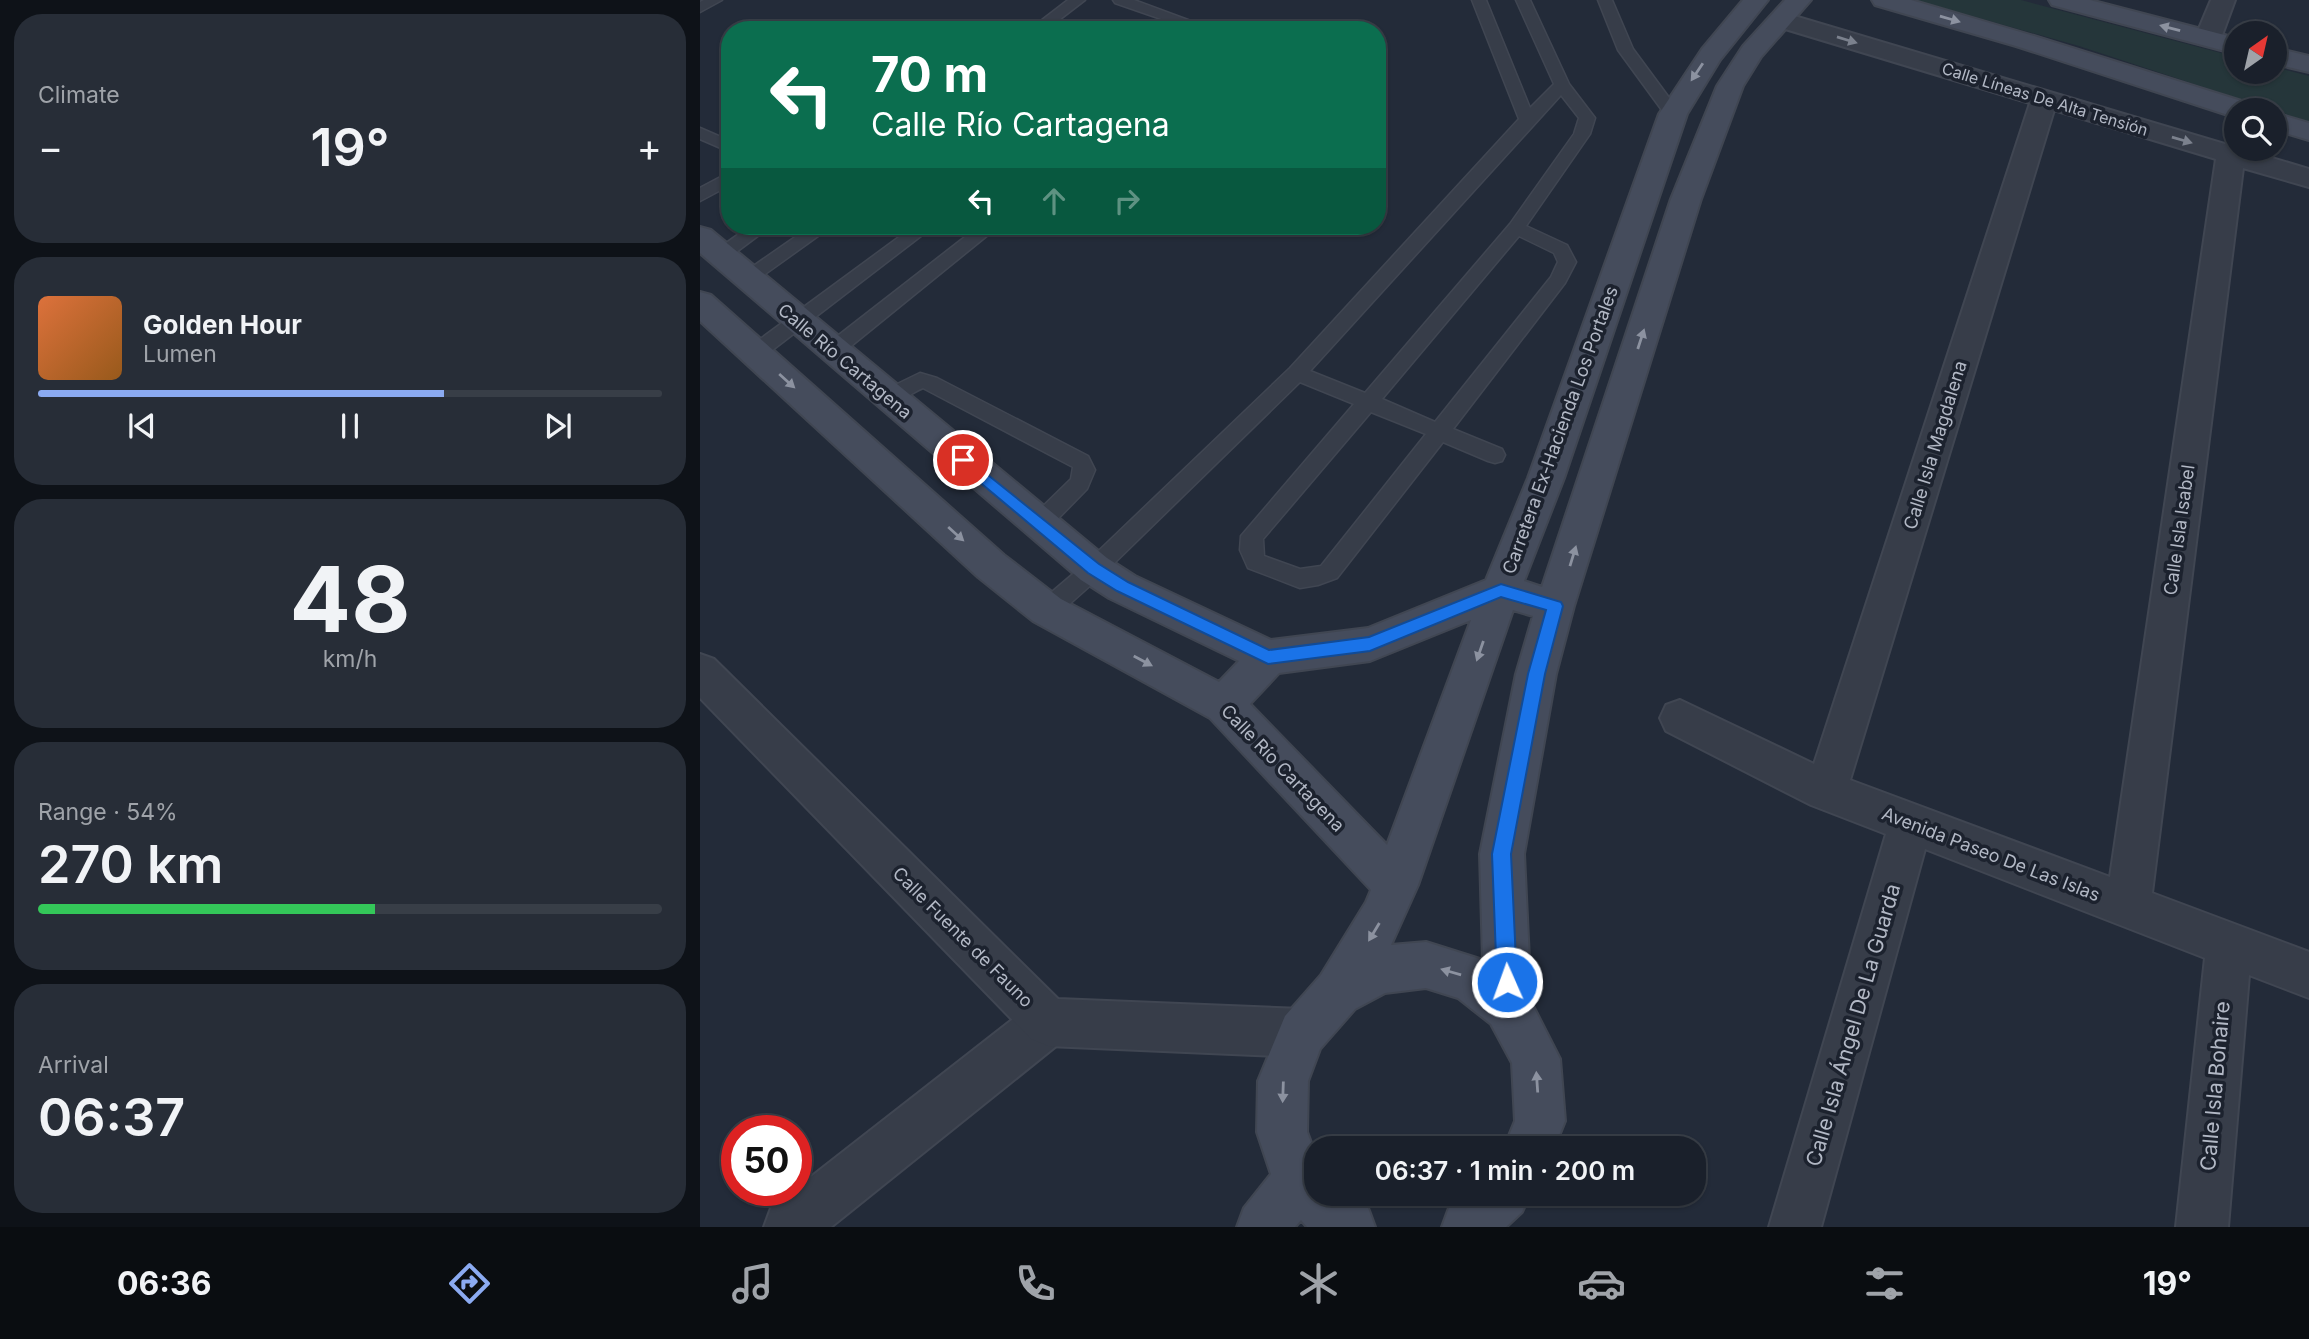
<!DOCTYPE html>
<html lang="en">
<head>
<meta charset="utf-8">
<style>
  body { margin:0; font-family:Inter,sans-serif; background:#272d37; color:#f1f3f6; height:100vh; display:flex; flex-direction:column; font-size:26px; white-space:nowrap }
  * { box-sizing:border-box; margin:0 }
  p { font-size:23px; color:#9fa3a9 }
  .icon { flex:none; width:38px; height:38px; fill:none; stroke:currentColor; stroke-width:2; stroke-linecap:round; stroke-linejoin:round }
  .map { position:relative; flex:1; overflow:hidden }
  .sheet { display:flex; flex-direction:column; gap:14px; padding:14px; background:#0e1218; width:700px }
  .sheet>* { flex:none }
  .guide { position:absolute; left:21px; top:21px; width:665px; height:214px; border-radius:28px; box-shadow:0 2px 5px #0004,0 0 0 2px #383e47; background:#0b6e4f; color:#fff; overflow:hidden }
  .needle { width:46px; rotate:34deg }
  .buttons { position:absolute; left:1524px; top:21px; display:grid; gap:14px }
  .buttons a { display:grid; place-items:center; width:63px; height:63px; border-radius:50%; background:#1a202b; box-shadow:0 2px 5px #0004,0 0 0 2px #383e47; font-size:35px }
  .speed { position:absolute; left:21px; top:1115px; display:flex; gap:14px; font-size:35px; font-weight:700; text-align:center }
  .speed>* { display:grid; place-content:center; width:91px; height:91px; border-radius:50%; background:#1a202b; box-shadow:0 2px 5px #0004,0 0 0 2px #383e47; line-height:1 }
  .speed .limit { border:10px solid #d22; background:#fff; color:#111 }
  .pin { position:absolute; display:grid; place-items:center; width:60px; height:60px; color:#fff; margin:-30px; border:4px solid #fff; border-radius:50%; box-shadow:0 2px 7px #0007 }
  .me { position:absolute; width:77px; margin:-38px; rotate:358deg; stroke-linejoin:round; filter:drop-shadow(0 0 5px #0008) }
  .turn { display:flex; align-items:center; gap:24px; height:147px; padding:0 35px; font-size:32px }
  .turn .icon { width:91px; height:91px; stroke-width:2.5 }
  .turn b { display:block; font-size:49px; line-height:60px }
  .lanes { display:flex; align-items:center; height:66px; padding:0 35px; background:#0003; justify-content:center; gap:35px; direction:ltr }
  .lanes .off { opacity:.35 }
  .big { font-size:52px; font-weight:600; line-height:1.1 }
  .sheet .widget { flex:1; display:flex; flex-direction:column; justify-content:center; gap:10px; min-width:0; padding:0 24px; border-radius:28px; background:#272d37 }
  .sheet .dial { align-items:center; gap:0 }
  .dial b { font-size:91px; line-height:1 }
  .song { display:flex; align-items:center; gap:21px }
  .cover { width:84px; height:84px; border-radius:10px; background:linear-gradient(135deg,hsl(20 70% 55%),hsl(30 70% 35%)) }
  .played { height:7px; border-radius:4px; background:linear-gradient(90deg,#8baaf1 65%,#383e47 65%) }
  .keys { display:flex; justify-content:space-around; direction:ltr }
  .heat { display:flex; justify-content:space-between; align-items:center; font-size:38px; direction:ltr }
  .charge { height:10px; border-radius:5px; background:linear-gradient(90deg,#34c759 54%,#383e47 0) }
  .trip { position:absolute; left:604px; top:1136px; width:402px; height:70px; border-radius:28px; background:#1a202b; box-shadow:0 2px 5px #0004,0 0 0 2px #383e47; font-weight:600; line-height:70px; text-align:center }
  .menu { display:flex; height:112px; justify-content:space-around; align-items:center; background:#0a0d11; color:#9fa3a9 }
  .menu .icon { width:49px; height:49px }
  .menu .active { color:#8baaf1 }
  .menu b { font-size:32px; color:#f1f3f6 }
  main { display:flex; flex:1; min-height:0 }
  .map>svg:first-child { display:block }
  .green { fill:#25363a }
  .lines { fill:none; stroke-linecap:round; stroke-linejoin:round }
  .service-casing { stroke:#404652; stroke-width:3 }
  .minor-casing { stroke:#404652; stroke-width:4 }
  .tertiary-casing { stroke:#404652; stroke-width:4 }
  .secondary-casing { stroke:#404652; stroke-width:4 }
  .service { fill:#373d49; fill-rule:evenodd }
  .minor { fill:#373d49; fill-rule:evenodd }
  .tertiary { fill:#373d49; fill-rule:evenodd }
  .secondary { fill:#454c5c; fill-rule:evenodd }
  .oneway { fill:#8c92a0 }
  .oneway2 { fill:#7b818d }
  .route { fill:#1a73e8; stroke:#114b97; stroke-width:2 }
  .labels { text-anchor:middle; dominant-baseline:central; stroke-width:7; stroke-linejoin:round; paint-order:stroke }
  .far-street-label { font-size:16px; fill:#b2b8c5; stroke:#1c222e }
  .street-label { font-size:18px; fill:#b2b8c5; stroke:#1c222e }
  .near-street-label { font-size:21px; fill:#b2b8c5; stroke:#1c222e }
</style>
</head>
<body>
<main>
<section class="sheet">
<div class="widget"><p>Climate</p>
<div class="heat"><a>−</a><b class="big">19°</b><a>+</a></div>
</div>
<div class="widget">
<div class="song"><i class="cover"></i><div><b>Golden Hour</b><p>Lumen</p></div></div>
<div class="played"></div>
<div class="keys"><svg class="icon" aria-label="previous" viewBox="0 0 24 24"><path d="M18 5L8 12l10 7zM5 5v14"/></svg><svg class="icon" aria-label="pause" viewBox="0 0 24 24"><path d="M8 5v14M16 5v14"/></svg><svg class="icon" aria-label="next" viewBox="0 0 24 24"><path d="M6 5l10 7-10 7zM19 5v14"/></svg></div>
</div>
<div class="widget dial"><b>48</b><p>km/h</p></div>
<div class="widget"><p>Range · 54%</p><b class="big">270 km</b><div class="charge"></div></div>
<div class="widget"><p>Arrival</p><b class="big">06:37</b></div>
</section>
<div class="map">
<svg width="1609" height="1227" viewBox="0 0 1609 1227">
  <rect width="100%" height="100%" fill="#232b39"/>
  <path class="green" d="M1215 0H1321L1536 57V72H1575V67L1609 76V122L1379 46Z"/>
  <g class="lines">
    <defs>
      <g id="service">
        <path d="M4 0H22L0 12V2Z"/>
        <path d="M368 0H385L346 30H329Z"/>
        <path d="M413 0H434L515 30H493L415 3Z"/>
        <path d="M772 0H786L830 108 854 84 816 0H830L869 84 895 118 890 134 826 226 867 245 876 262 865 283 753 429 802 449 805 455 802 461 795 463 788 461 743 442 637 578 618 585 600 588 548 568 540 550 541 536 654 404 600 382 402 575 355 617 347 620 339 617 336 610 339 603 386 563 590 368 819 119ZM861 95 879 118 874 134 810 224 665 393 610 371ZM819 236 854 253 858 262 851 277 735 422 682 399ZM671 412 726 434 621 566 600 569 564 556 563 539Z"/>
        <path d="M898 0H912L933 49 981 114 979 117H967L918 50Z"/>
        <path d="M0 128 30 141V152L0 139Z"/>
        <path d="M30 172V185L0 201V188Z"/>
        <path d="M50 226H71L27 259H15L12 255 15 251Z"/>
        <path d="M111 226H132L54 282H42L39 278 42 274Z"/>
        <path d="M214 226H234L62 358H48L45 353 48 348Z"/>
        <path d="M279 226H299L140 355H126L123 350 126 345Z"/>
        <path d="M220 373 237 378 388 456 395 470 387 489 347 530 339 533 331 530 328 524 331 518 371 479 373 467 223 388C210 393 196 407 181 402L178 397 181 392Z"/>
      </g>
      <g id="minor">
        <path d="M1511 0H1535L1521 38 1517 43 1508 46 1499 43 1495 38Z"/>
        <path d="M1081 12 1609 169V187L1543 168 1452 893 1609 952V998L1549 975 1528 1227H1476L1505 958 1225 849 1121 1227H1069L1186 834 1111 805 966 731 960 718 966 705 980 700 1114 764 1330 103 1072 25 1068 20 1072 15ZM1354 110 1516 159 1410 877 1150 780Z"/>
        <path d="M348 998 365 1005 372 1022 365 1039 131 1227H64L71 1208 331 1005Z"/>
      </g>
      <path id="tertiary" d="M0 654 14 659 358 999 602 1009 619 1016 626 1033 619 1050 602 1057 348 1046 331 1039 0 698Z"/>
      <g id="secondary">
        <path d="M1043 0H1068L1020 60 987 114 864 478 824 581 842 587 971 199 1017 86 1043 46 1085 0H1111L1061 57 1043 86 1001 199 874 606 856 674 824 854 831 1002 860 1059 865 1121 854 1148H804L815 1121 812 1063 791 1024 758 998 726 988 685 993 655 1009 620 1049 608 1081 607 1132 616 1156V1194H646L656 1204 668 1208 675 1227H607L601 1220 595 1227H537L544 1208 571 1174 557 1132 558 1081 585 1016 621 975 666 902 671 890 510 718 333 621 278 577 0 321V292L11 295 304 555 361 599 519 682 539 661 409 598 381 580 0 253V227L11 230 407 558 435 576 571 640 668 628 786 580 828 478 959 114 1002 49ZM813 610 833 616 816 674 780 854 783 960 726 942 691 945 718 885ZM771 620 687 845 550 704 579 673 670 661Z"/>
        <path d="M1172 0H1211L1334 36 1551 104 1555 110H1536V117L1531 116 1316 46 1175 5Z"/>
        <path d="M1349 0H1390L1536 38V54L1352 5Z"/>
        <path d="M1575 48 1609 56V72L1575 64Z"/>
        <path d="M1575 113 1609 123V140L1575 130Z"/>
        <path d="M766 1194H830L822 1212 806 1227H742L749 1208Z"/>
      </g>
    </defs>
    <use href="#service" class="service-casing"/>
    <use href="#minor" class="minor-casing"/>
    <use href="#tertiary" class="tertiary-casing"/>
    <use href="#secondary" class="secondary-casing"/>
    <use href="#service" class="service"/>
    <use href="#minor" class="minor"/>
    <use href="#tertiary" class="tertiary"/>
    <use href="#secondary" class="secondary"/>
  </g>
  <defs><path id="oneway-solid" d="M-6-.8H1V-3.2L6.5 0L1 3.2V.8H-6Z" transform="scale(1.75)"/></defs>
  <g class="oneway">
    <use href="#oneway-solid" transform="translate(1250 19) rotate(16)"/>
    <use href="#oneway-solid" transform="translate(1470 28) rotate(-165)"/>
    <use href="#oneway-solid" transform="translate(997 72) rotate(124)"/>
    <use href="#oneway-solid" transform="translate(941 339) rotate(-72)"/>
    <use href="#oneway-solid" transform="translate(87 381) rotate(42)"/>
    <use href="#oneway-solid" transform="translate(256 534) rotate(42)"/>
    <use href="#oneway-solid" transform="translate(873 556) rotate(-73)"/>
    <use href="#oneway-solid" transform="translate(780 651) rotate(109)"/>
    <use href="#oneway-solid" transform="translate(443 661) rotate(28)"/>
    <use href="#oneway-solid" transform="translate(674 932) rotate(121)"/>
    <use href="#oneway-solid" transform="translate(751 972) rotate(-164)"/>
    <use href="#oneway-solid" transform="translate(837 1082) rotate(-94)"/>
    <use href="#oneway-solid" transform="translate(583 1092) rotate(92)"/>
  </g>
  <g class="oneway2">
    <use href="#oneway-solid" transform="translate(1147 40) rotate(17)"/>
    <use href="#oneway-solid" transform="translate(1482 140) rotate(16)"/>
  </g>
  <path class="route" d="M263 455 399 564 428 582 569 650 669 637 801 584 861 602 863 606 845 674 811 854 817 982 814 988 807 991 800 988 797 982 792 854 828 674 846 610 801 597 670 651 568 664 417 591 388 573 258 464 256 460 258 457Z"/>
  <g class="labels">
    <g class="far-street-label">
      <text transform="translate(1345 99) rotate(17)">Calle Líneas De Alta Tensión</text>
    </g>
    <g class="street-label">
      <text transform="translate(145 361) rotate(40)">Calle Río Cartagena</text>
      <text transform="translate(860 430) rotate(-70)">Carretera Ex-Hacienda Los Portales</text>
      <text transform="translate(1235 445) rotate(-73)">Calle Isla Magdalena</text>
      <text transform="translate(1479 530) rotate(-82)">Calle Isla Isabel</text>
      <text transform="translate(583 768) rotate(46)">Calle Río Cartagena</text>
      <text transform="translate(1291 854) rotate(21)">Avenida Paseo De Las Islas</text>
      <text transform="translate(263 937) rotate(45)">Calle Fuente de Fauno</text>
    </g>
    <g class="near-street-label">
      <text transform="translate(1153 1025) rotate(-74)">Calle Isla Ángel De La Guarda</text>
      <text transform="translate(1515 1086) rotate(-85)">Calle Isla Bohaire</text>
    </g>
  </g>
</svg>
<div class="buttons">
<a><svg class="needle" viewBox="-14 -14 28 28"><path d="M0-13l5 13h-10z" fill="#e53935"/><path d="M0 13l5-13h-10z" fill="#9fa3a9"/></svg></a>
<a><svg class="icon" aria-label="search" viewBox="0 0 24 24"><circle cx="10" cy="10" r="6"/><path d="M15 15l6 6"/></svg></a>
</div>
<div class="speed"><div class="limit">50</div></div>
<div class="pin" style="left:263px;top:460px;background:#d93025"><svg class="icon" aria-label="arrive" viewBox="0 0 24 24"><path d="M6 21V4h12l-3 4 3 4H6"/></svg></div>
<svg class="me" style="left:807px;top:982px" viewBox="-20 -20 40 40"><circle r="17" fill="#1a73e8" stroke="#fff" stroke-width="3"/><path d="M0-11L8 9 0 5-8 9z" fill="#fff"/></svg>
<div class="trip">06:37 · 1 min · 200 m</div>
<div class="guide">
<div class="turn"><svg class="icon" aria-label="left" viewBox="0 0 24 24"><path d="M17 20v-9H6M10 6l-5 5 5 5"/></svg><div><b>70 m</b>Calle Río Cartagena</div></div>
<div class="lanes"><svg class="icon" aria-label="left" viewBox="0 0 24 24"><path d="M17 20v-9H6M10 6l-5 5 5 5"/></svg><svg class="icon off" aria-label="ahead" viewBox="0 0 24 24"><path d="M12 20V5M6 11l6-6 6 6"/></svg><svg class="icon off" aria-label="right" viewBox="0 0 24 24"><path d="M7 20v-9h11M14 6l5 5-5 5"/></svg></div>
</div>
</div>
</main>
<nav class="menu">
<b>06:36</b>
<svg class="icon active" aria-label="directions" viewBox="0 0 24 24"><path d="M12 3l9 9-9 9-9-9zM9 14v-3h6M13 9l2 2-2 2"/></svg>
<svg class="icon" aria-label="music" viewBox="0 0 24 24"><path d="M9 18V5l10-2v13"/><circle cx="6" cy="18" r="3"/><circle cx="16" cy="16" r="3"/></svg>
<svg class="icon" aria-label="phone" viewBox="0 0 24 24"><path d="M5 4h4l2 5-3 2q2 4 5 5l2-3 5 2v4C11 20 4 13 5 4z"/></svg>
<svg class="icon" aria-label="climate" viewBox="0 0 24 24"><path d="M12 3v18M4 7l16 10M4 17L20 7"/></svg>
<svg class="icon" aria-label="car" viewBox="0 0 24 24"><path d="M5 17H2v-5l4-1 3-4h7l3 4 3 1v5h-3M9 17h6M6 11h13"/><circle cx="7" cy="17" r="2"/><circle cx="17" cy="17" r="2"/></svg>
<svg class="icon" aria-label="filters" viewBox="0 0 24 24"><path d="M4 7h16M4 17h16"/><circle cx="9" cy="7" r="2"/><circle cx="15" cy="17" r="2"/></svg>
<b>19°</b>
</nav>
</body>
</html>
